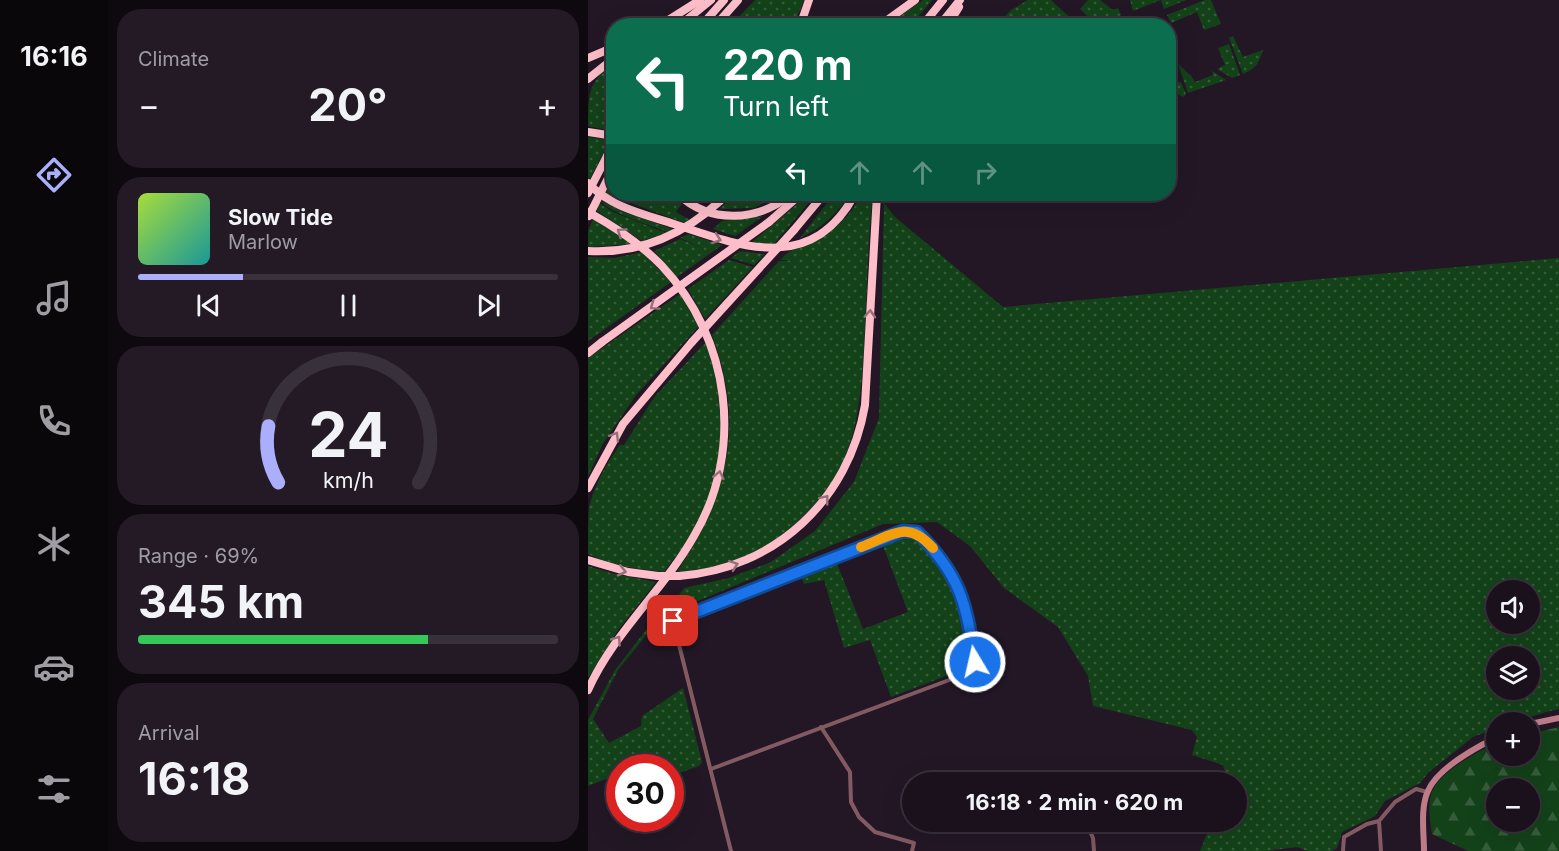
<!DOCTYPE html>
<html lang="en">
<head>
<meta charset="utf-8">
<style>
  body { margin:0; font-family:Inter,sans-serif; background:#231a25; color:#f1f3f6; height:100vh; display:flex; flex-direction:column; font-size:22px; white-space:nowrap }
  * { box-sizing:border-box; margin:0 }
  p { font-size:20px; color:#9f9da3 }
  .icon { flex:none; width:33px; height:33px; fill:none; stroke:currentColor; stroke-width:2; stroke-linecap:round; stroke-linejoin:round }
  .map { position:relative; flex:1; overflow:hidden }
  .panel { display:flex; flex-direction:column; gap:9px; padding:9px; background:#0e090f; width:480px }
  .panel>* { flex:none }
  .banner { position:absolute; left:18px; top:18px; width:570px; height:183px; border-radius:24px; box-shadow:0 6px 24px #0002,0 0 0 2px #38313b; background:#0b6e4f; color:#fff; overflow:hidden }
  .fabs { position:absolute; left:898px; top:580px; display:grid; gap:12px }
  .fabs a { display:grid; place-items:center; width:54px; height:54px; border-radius:50%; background:#1a111c; box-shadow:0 6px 24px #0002,0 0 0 2px #38313b; font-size:30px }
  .speed { position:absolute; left:18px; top:754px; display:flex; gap:12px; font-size:30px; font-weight:700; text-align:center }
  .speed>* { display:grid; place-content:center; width:78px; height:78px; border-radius:50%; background:#1a111c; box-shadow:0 6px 24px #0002,0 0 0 2px #38313b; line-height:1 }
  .speed .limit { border:9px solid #d22; background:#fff; color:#111 }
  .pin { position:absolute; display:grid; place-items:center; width:51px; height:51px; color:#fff; margin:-26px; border-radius:12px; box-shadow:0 3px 9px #0006 }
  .me { position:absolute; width:66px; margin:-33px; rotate:351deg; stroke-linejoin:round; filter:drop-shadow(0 0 4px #0008) }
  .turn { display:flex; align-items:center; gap:21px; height:126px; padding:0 18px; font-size:27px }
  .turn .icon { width:78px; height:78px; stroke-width:2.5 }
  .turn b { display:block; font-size:42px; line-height:51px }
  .lanes { display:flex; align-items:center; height:57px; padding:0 18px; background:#0003; justify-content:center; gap:30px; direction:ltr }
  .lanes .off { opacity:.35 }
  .big { font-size:45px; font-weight:700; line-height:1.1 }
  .panel .widget { flex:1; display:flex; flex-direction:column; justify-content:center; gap:9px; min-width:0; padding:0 21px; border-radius:24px; background:#231a25 }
  .panel .dial { align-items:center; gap:0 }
  .dial svg { height:156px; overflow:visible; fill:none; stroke:#38313b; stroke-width:7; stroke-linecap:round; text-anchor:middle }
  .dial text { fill:#f1f3f6; stroke:none }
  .song { display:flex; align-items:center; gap:18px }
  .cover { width:72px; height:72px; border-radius:9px; background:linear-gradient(135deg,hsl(80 70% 55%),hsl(180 70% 35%)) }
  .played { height:6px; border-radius:3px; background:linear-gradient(90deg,#abaffb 25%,#38313b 25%) }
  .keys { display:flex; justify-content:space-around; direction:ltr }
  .heat { display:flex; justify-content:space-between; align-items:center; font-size:33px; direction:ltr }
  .charge { height:9px; border-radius:4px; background:linear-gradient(90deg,#34c759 69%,#38313b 0) }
  .trip { position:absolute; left:314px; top:772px; width:345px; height:60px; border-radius:30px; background:#1a111c; box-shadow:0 6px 24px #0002,0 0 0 2px #38313b; font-weight:700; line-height:60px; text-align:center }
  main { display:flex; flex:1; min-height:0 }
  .menu { display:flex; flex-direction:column; width:108px; justify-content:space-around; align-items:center; background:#0a070b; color:#9f9da3 }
  .menu .icon { width:42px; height:42px }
  .menu .selected { color:#abaffb }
  .menu b { font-size:27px; color:#f1f3f6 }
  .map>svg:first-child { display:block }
  .grass { fill:url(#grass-dots); fill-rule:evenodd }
  .forest { fill:url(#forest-firs); fill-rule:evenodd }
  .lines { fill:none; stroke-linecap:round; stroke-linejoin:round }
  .street { stroke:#835a61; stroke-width:4 }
  .secondary { stroke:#be7c89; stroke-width:6 }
  .highway { stroke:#fdbec9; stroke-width:8 }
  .highway-bridge { stroke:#fdbec9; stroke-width:8 }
  .oneway { stroke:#966f7b }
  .route-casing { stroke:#114b97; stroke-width:15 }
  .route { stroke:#1a73e8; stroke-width:10 }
  .slow { stroke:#f59e0b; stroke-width:10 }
</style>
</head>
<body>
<main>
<nav class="menu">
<b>16:16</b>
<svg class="icon selected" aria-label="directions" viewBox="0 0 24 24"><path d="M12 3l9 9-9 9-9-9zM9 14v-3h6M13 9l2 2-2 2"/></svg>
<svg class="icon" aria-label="music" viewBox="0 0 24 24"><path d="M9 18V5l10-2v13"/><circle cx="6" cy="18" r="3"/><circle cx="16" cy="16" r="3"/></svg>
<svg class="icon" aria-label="phone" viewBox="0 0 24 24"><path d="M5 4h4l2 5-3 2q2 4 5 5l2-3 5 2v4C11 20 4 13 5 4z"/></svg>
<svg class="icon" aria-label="climate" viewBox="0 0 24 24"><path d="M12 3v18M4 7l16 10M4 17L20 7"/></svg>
<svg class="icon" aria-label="car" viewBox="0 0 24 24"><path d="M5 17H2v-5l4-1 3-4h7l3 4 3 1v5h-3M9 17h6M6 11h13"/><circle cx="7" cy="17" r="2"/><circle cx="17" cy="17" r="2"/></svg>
<svg class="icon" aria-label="filters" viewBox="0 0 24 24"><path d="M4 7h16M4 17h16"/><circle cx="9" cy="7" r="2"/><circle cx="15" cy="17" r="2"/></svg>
</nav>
<section class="panel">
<div class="widget"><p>Climate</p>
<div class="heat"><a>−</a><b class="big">20°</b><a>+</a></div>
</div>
<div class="widget">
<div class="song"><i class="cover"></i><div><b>Slow Tide</b><p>Marlow</p></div></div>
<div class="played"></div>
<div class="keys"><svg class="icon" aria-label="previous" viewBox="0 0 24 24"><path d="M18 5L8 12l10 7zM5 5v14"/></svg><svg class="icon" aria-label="pause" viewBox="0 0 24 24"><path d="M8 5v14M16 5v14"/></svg><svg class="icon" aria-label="next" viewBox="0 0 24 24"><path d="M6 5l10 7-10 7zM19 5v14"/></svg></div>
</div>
<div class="widget dial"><svg viewBox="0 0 100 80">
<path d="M14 69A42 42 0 1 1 86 69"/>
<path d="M14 69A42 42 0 0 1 9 40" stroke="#abaffb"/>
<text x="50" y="56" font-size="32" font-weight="700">24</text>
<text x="50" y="72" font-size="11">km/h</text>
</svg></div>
<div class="widget"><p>Range · 69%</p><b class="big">345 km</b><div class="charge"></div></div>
<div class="widget"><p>Arrival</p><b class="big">16:18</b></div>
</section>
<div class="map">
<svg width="971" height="851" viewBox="0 0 971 851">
  <defs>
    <pattern id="grass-dots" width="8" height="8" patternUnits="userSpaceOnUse" patternTransform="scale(1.5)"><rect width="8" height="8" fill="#134219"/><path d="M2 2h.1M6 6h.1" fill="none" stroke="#365d3b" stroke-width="1.8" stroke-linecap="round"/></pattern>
    <pattern id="forest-firs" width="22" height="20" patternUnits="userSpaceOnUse" patternTransform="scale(1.5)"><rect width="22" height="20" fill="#134219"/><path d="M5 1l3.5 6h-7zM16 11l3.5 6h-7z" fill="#365d3b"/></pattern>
  </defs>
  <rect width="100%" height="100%" fill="#231726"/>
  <g class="grass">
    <path d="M167 0H216L206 25H143Z"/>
    <path d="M335 0H344L324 24H318L317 21 300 25Z"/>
    <path d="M440 0H463L490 25H409L423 10Z"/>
    <path d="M500 0H512L525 10 530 8 533 15 509 25 492 9Z"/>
    <path d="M542 0H598L576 9 573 0 545 11Z"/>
    <path d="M617 0H623L633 24 616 30 609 12 583 23 579 15Z"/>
    <path d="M645 36 655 57 675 50C670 64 669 68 655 74L641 38Z"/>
    <path d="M641 44 652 75 644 78 629 69 637 65 630 48Z"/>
    <path d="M25 64V131L0 126C0 96 0 81 25 64Z"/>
    <path d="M590 64 604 77 607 82 625 75 624 71 638 80 600 93Z"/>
    <path d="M581 67 587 83 593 82 598 94 596 97 581 91Z"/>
    <path d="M0 137 22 140 2 179 0 177Z"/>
    <path d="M25 173 26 194H84L94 204 88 212 102 220 97 223 16 193Z"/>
    <path d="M146 194H194L166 208 132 209Z"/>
    <path d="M221 194H228L186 244 163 243Z"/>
    <path d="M246 194H262C249 214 234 228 212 238Z"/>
    <path d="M274 194H285C279 245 279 297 276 349 271 428 263 482 195 534 164 557 128 571 89 572 140 493 158 426 124 335L191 261 208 260H192C205 246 212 248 228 240 248 231 264 213 274 194Z"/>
    <path d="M12 200 36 212 85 229 79 232C65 226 18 212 12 200Z"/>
    <path d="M11 203 25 212 78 233 54 241 9 211Z"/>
    <path d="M296 203 307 217 415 307 971 258V709C950 713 929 723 909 723V728L885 737 841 772 832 783 797 801 787 816 754 832 749 848 744 851H719L709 847 677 851H612L624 822H648V783H640L635 765 604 755 609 737 604 730 505 706 500 676 470 627 416 588 382 546 349 522 295 524 76 615 96 588 141 578 183 562 227 531 266 482 291 418ZM909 591H942V624H909ZM909 657H942V690H909Z"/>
    <path d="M175 216 147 236 125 229 134 221Z"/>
    <path d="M5 219 44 244 0 247V231Z"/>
    <path d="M100 234 134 245 89 277 66 251 92 239 121 251 92 238Z"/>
    <path d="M152 251 177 254 166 265 143 258Z"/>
    <path d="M54 252 83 282 0 341V257L26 258Z"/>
    <path d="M141 260 165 267 117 319 100 289Z"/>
    <path d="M92 294 111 326 48 395 14 445 0 477V358Z"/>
    <path d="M118 342C139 407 139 473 104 534 96 548 85 559 76 572 50 569 24 566 0 554 0 540 0 521 1 507 6 486 19 462 32 445H36L67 396Z"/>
    <path d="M316 534C360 543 377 624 382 662L376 669 303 697 282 640 256 648 236 580 216 584 212 574 248 561 275 629 320 612 294 543Z"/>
    <path d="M0 566 23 573 68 582 30 630 0 678Z"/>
    <path d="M69 616 74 627 64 628 30 670 5 719 21 743 53 726 54 716 95 688 114 762 111 766 83 776 82 768H32L31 774 0 786V720L27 670Z"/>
  </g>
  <path class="forest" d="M971 727V851H880L844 834C842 820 838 799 847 786 859 768 890 752 909 742V756H942V734ZM909 789H942V822H909Z"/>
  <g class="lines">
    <g class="street">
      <path d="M233 727 262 772 263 802 271 817 287 832 326 843 324 851"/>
      <path d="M123 769 380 673 387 662C378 603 373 576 329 532L315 531 85 621 143 851"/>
      <path d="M467 783 478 779 480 783"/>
      <path d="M498 822 505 838 506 851"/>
      <path d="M755 851 756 837 779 824 791 821"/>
      <path d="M793 851 791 821 807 802 828 789 839 792"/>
    </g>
    <g class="secondary">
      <path d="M942 724 971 718"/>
      <path d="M836 851C836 833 832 808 840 791 849 769 889 747 909 737"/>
    </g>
    <g class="highway">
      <path d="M71 26 112 0"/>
      <path d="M91 26 123 0"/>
      <path d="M113 26 136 0"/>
      <path d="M127 26 150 0"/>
      <path d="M212 26 221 0"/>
      <path d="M291 26 327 0"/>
      <path d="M334 26 355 0"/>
      <path d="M351 26 372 0"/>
      <path d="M359 26 371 7"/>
      <path d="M0 58 26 47"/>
      <path d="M0 79 26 58"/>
      <path d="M0 132 26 136"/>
      <path d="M19 156 26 145"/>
      <path d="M0 183C22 207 56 214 86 224 154 247 224 274 267 194"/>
      <path d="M90 194C122 224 170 222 203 194"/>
      <path d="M132 201 138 194"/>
      <path d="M0 212C27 227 52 243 74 266 142 338 157 450 106 536 75 591 26 632 0 690"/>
      <path d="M181 222 213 194"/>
      <path d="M206 230 236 194"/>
      <path d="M0 353 14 342"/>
      <path d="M0 488 35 424 104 342"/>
      <path d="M0 560 40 572 70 576"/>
      <path d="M91 576C187 569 261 500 277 405L289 194"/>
    </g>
    <g class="highway-bridge">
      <path d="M0 193 19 156"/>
      <path d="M1 216 26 166"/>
      <path d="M0 251C51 254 95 235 132 201"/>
      <path d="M14 342 181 222"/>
      <path d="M104 342 206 230"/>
      <path d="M70 576H91"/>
    </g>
  </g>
  <defs><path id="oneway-chevron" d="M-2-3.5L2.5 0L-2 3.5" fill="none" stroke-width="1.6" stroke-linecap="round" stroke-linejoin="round" transform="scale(1.5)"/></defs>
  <g class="oneway">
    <use href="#oneway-chevron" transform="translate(33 232) rotate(-146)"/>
    <use href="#oneway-chevron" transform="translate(129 239) rotate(19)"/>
    <use href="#oneway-chevron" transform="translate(66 306) rotate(145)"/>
    <use href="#oneway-chevron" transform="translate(282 314) rotate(-87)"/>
    <use href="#oneway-chevron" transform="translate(27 436) rotate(-58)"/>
    <use href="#oneway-chevron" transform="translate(131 475) rotate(-77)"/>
    <use href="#oneway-chevron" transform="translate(237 499) rotate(-52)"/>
    <use href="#oneway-chevron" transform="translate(146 565) rotate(-19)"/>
    <use href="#oneway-chevron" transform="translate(34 571) rotate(13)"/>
    <use href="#oneway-chevron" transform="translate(29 640) rotate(-55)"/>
  </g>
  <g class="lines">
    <defs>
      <path id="route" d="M85 621 315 531 329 532C373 576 378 603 387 662"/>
    </defs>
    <use href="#route" class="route-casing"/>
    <use href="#route" class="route"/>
    <path class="slow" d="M273 547C305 535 319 519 345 548"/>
  </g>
</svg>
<div class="fabs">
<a><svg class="icon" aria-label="sound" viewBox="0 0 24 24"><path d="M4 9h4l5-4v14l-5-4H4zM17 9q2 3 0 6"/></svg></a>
<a><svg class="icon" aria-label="layers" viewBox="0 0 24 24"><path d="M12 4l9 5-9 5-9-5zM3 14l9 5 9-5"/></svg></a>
<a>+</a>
<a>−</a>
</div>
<div class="speed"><div class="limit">30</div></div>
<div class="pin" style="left:85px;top:621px;background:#d93025"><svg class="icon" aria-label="arrive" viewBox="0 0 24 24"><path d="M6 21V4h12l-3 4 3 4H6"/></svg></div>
<svg class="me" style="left:387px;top:662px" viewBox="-20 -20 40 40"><circle r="17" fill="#1a73e8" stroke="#fff" stroke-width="3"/><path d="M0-11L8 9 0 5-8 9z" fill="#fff"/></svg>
<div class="trip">16:18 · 2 min · 620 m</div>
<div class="banner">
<div class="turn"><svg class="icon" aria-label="left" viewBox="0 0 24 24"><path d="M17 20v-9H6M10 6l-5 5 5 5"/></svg><div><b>220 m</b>Turn left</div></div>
<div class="lanes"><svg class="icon" aria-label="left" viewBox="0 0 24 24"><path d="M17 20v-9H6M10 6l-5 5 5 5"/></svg><svg class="icon off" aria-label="ahead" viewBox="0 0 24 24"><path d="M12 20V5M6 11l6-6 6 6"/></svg><svg class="icon off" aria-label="ahead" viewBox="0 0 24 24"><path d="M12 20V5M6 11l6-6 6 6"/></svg><svg class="icon off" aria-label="right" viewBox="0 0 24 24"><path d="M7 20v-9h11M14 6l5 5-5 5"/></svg></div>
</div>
</div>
</main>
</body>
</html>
